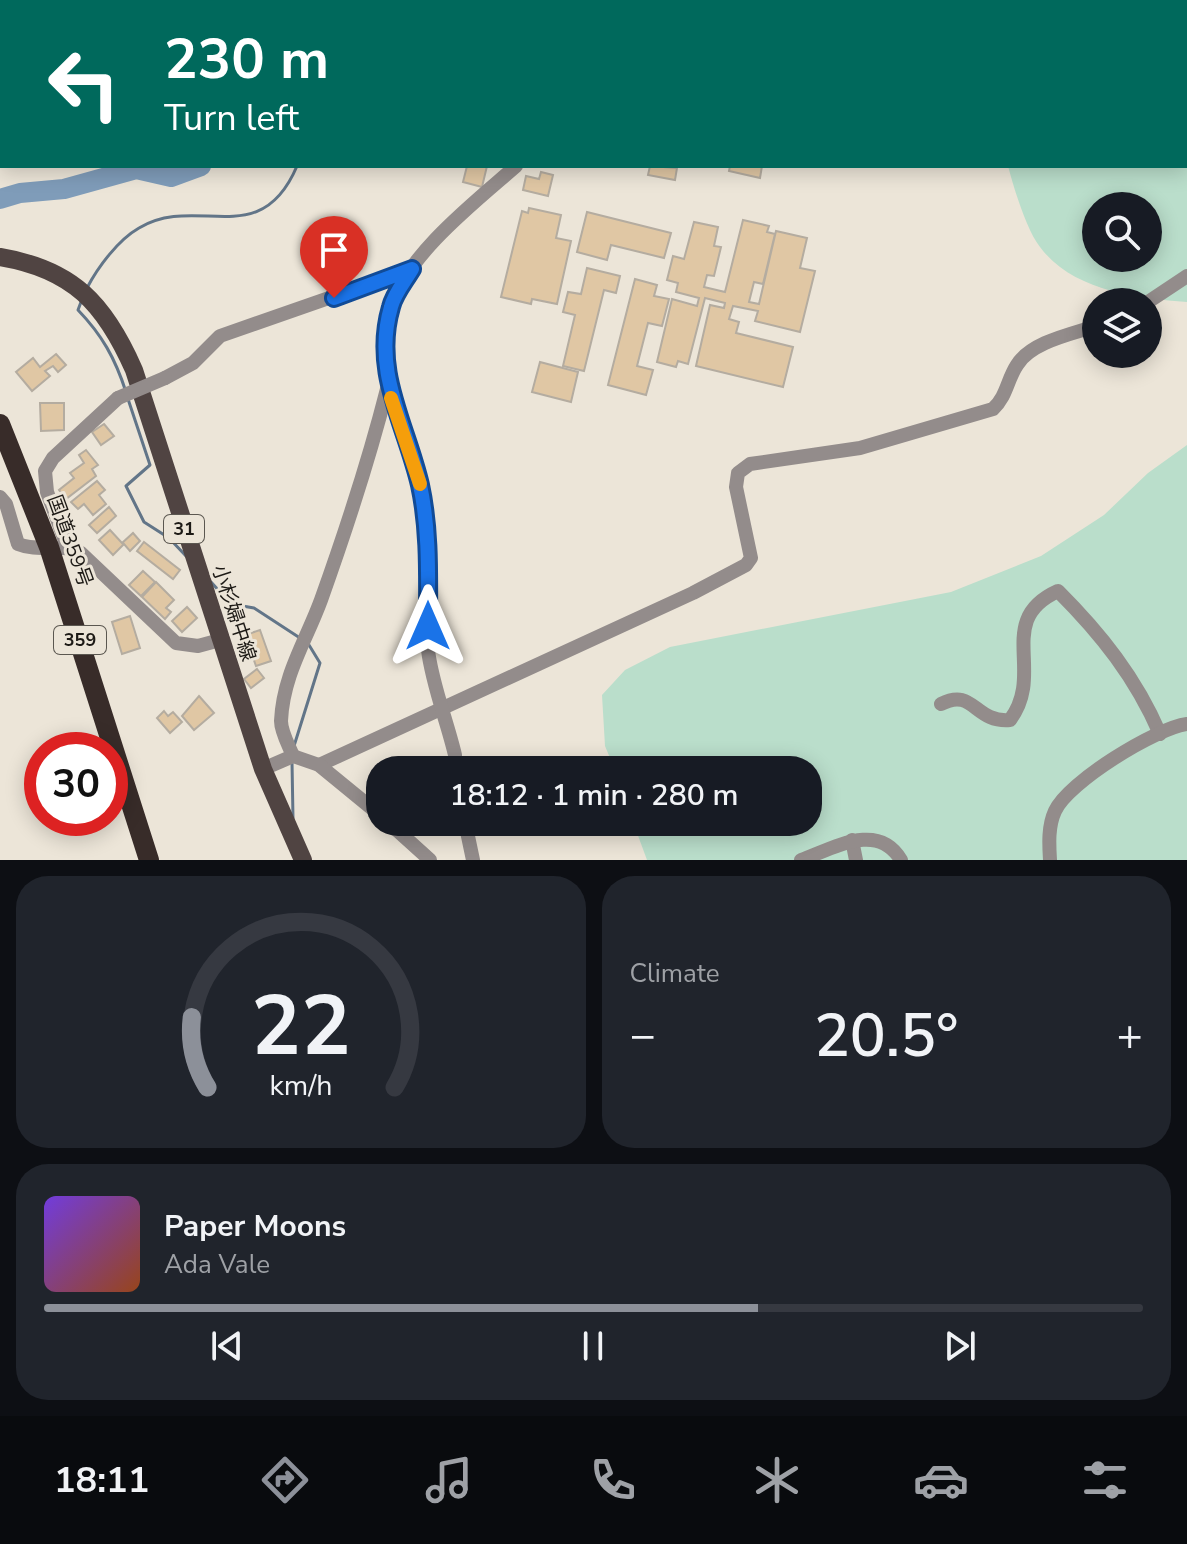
<!DOCTYPE html>
<html lang="en">
<head>
<meta charset="utf-8">
<style>
  body { margin:0; font-family:"Nunito Sans","Noto Sans JP",sans-serif; background:#20242c; color:#f1f3f6; height:100vh; display:flex; flex-direction:column; font-size:30px; white-space:nowrap }
  * { box-sizing:border-box; margin:0 }
  p { font-size:26px; color:#9ea1a6 }
  .icon { flex:none; width:44px; height:44px; fill:none; stroke:currentColor; stroke-width:2; stroke-linecap:round; stroke-linejoin:round }
  .map { position:relative; height:860px; overflow:hidden }
  .drawer { display:flex; flex-direction:column; gap:16px; padding:16px; background:#0d0f14; flex:1 }
  .drawer>* { flex:none }
  .banner { position:absolute; left:0px; top:0px; width:1188px; height:168px; box-shadow:0 4px 20px #0003; background:#00695c; color:#fff; overflow:hidden }
  .controls { position:absolute; left:1082px; top:192px; display:grid; gap:16px }
  .controls a { display:grid; place-items:center; width:80px; height:80px; border-radius:50%; background:#171b24; box-shadow:0 4px 20px #0003; font-size:40px }
  .speed { position:absolute; left:24px; top:732px; display:flex; gap:16px; font-size:40px; font-weight:700; text-align:center }
  .speed>* { display:grid; place-content:center; width:104px; height:104px; border-radius:50%; background:#171b24; box-shadow:0 4px 20px #0003; line-height:1 }
  .speed .limit { border:12px solid #d22; background:#fff; color:#111 }
  .pin { position:absolute; display:grid; place-items:center; width:68px; height:68px; color:#fff; margin:-82px -34px; border-radius:50% 50% 50% 0; rotate:-45deg; box-shadow:0 0 8px #0007 }
  .pin .icon { rotate:45deg }
  .me { position:absolute; width:88px; margin:-44px; rotate:0deg; stroke-linejoin:round; filter:drop-shadow(0 0 6px #0008) }
  .turn { display:flex; align-items:center; gap:28px; height:168px; padding:0 32px; font-size:36px }
  .turn .icon { width:104px; height:104px; stroke-width:2.5 }
  .turn b { display:block; font-size:56px; line-height:68px }
  .big { font-size:60px; font-weight:600; line-height:1.1 }
  .drawer .card { flex:1; display:flex; flex-direction:column; justify-content:center; gap:12px; min-width:0; padding:0 28px; border-radius:32px; background:#20242c }
  .drawer .dial { align-items:center; gap:0 }
  .dial svg { height:208px; overflow:visible; fill:none; stroke:#363941; stroke-width:7; stroke-linecap:round; text-anchor:middle }
  .dial text { fill:#f1f3f6; stroke:none }
  .song { display:flex; align-items:center; gap:24px }
  .cover { width:96px; height:96px; border-radius:12px; background:linear-gradient(135deg,hsl(260 70% 55%),hsl(20 70% 35%)) }
  .played { height:8px; border-radius:4px; background:linear-gradient(90deg,#8c9099 65%,#363941 65%) }
  .keys { display:flex; justify-content:space-around; direction:ltr }
  .heat { display:flex; justify-content:space-between; align-items:center; font-size:44px; direction:ltr }
  .drawer .tiles { flex:1; display:grid; gap:16px; grid-template-columns:1fr 1fr }
  .card:last-child { grid-column:span 2 }
  .trip { position:absolute; left:366px; top:756px; width:456px; height:80px; border-radius:32px; background:#171b24; box-shadow:0 4px 20px #0003; font-weight:600; line-height:80px; text-align:center }
  .dock { display:flex; height:128px; justify-content:space-around; align-items:center; background:#090b0e; color:#9ea1a6 }
  .dock .icon { width:56px; height:56px }
  .dock .on { color:#8c9099 }
  .dock b { font-size:36px; color:#f1f3f6 }
  .map>svg:first-child { display:block }
  .green { fill:#badecb; fill-rule:evenodd }
  .lines { fill:none; stroke-linecap:round; stroke-linejoin:round }
  .stream { stroke:#627588; stroke-width:3 }
  .river { stroke:#7f9cb9; stroke-width:20 }
  .building { fill:#e0c7a4; stroke:#b4aca0; stroke-width:2 }
  .minor { stroke:#938c8b; stroke-width:14 }
  .major { stroke:#504442; stroke-width:18 }
  .highway { stroke:#382c29; stroke-width:20 }
  .minor-bridge { stroke:#938c8b; stroke-width:14 }
  .route-casing { stroke:#114b97; stroke-width:20 }
  .route { stroke:#1a73e8; stroke-width:14 }
  .slow { stroke:#f59e0b; stroke-width:14 }
  .labels { text-anchor:middle; dominant-baseline:central; stroke-width:6; stroke-linejoin:round; paint-order:stroke }
  .shield { fill:#ece5d8; stroke:#5b5750; stroke-width:2 }
  .shield-label { font-size:18px; font-weight:bold; fill:#1d1a16 }
  .street-label { font-size:20px; fill:#1d1a16; stroke:#ece5d8 }
</style>
</head>
<body>
<div class="map">
<svg width="1187" height="860" viewBox="0 0 1187 860">
  <rect width="100%" height="100%" fill="#ece5d8"/>
  <g class="green">
    <path d="M855 0H1187V302C1136 298 1073 291 1040 247 1026 229 1014 188 1008 166H1186V2ZM1096 206H1148V258H1096Z"/>
    <path d="M1187 445V860H647L633 822H808V770H615L605 746 602 695 625 670 670 647 951 592 1041 556 1104 515 1148 473Z"/>
  </g>
  <g class="lines">
    <g class="stream">
      <path d="M438 2 440 0"/>
      <path d="M87 288C98 267 118 240 139 228 197 193 260 253 297 166"/>
      <path d="M81 302 78 310C102 335 115 358 126 392"/>
      <path d="M128 399 150 465 126 486 144 522 169 538 186 556"/>
      <path d="M211 582 231 604 254 608 300 638"/>
      <path d="M294 746 320 663 309 645"/>
      <path d="M292 762 293 818"/>
    </g>
    <g class="river">
      <path d="M300 2V0"/>
      <path d="M0 199 20 193 64 189 136 169 171 177 201 166"/>
    </g>
  </g>
  <g class="building">
    <path d="M467 166H487L482 187 463 182Z"/>
    <path d="M650 166 677 168 675 180 648 175Z"/>
    <path d="M730 166H762L760 178 729 171Z"/>
    <path d="M541 172 553 175 548 196 523 190 526 176 539 179Z"/>
    <path d="M529 208 561 215 556 238 571 241 557 304 532 299 531 304 501 297 522 211 528 213Z"/>
    <path d="M587 212 671 233 664 258 611 245 607 260 577 252Z"/>
    <path d="M743 220 769 226 767 232 775 234 763 284 754 282 749 302 759 304 776 231 807 238 800 268 815 271 800 332 755 321 758 311 733 306 729 319 739 322 736 333 793 347 783 387 696 366 710 305 724 308 725 303 705 298 688 364 678 361 676 367 657 362 672 299 697 306 699 298 676 292 678 283 667 280 673 256 684 259 694 222 718 227 714 246 721 247 714 276 707 275 704 287 725 292Z"/>
    <path d="M587 268 620 276 616 293 604 290 584 371 563 366 575 315 563 312 568 292 581 294Z"/>
    <path d="M635 279 657 285 654 296 669 299 662 326 648 323 637 366 653 370 646 395 608 385Z"/>
    <path d="M56 354 66 365 58 372 53 366 45 371 50 376 32 391 16 372 33 358 40 367Z"/>
    <path d="M540 362 578 372 571 402 532 392Z"/>
    <path d="M40 403H64V430L41 431Z"/>
    <path d="M104 424 114 436 101 445 92 432Z"/>
    <path d="M86 450 98 465 92 469 96 476 66 499 59 490 74 478 70 473 84 463 79 455Z"/>
    <path d="M97 481 105 490 99 495 106 504 93 515 84 504 78 509 71 502Z"/>
    <path d="M109 507 116 516 97 533 89 525Z"/>
    <path d="M110 530 122 543 133 533 140 541 130 551 124 544 113 555 99 540Z"/>
    <path d="M144 542 180 570 173 579 137 551Z"/>
    <path d="M143 571 155 582 141 596 129 585Z"/>
    <path d="M156 582 174 600 166 608 171 612 165 619 142 597Z"/>
    <path d="M187 607 197 618 182 632 172 621Z"/>
    <path d="M130 616 140 648 122 654 112 622Z"/>
    <path d="M260 630 271 661 256 666 245 635Z"/>
    <path d="M257 669 264 678 251 688 244 679Z"/>
    <path d="M199 696 214 713 194 730 182 716Z"/>
    <path d="M164 711 168 716 173 712 182 722 170 733 157 718Z"/>
  </g>
  <g class="lines">
    <g class="minor">
      <path d="M1148 302 1187 276"/>
      <path d="M165 378 193 363 220 336 412 269"/>
      <path d="M0 497 6 504 18 544C40 553 59 542 81 553L176 643 198 646 220 640"/>
      <path d="M67 546 47 492 45 471 53 458 118 398"/>
      <path d="M941 704C974 687 974 723 1010 720 1046 672 994 620 1058 591 1101 634 1136 678 1160 734"/>
      <path d="M293 756C289 746 281 732 281 721 283 675 306 641 321 600 346 530 369 460 387 389"/>
      <path d="M319 765 693 593 746 565 751 558 736 487 738 473 750 464 860 448 993 409C1007 396 1007 380 1017 365 1031 342 1072 334 1096 326"/>
      <path d="M263 769 293 756 319 765 380 815"/>
      <path d="M455 770V755C447 721 432 684 428 650 422 595 432 541 420 486 407 426 368 369 391 305 410 252 475 202 516 166"/>
      <path d="M388 822 430 860"/>
      <path d="M465 822 473 860"/>
      <path d="M852 840 856 860"/>
      <path d="M801 860C834 848 878 821 901 860"/>
      <path d="M1050 860C1049 844 1048 826 1055 811 1068 782 1156 728 1187 724"/>
    </g>
    <path class="major" d="M0 257C73 269 105 304 134 370L263 769 303 860"/>
    <path class="highway" d="M0 424 49 547 149 860"/>
    <path class="minor-bridge" d="M118 398 165 378"/>
  </g>
  <g class="lines">
    <defs>
      <path id="route" d="M334 298 412 269C405 281 394 294 391 307 372 372 406 424 420 485 430 531 428 580 428 626"/>
    </defs>
    <use href="#route" class="route-casing"/>
    <use href="#route" class="route"/>
    <path class="slow" d="M391 398 420 484"/>
  </g>
  <g class="labels">
    <g class="shield">
      <rect x="164" y="515" width="40" height="28" rx="6"/>
      <rect x="54" y="626" width="52" height="28" rx="6"/>
    </g>
    <g class="shield-label">
      <text x="184" y="529">31</text>
      <text x="80" y="640">359</text>
    </g>
    <g class="street-label">
      <text transform="translate(70 541) rotate(70)">国道359号</text>
      <text transform="translate(234 613) rotate(72)">小杉婦中線</text>
    </g>
  </g>
</svg>
<div class="controls">
<a><svg class="icon" aria-label="search" viewBox="0 0 24 24"><circle cx="10" cy="10" r="6"/><path d="M15 15l6 6"/></svg></a>
<a><svg class="icon" aria-label="layers" viewBox="0 0 24 24"><path d="M12 4l9 5-9 5-9-5zM3 14l9 5 9-5"/></svg></a>
</div>
<div class="speed"><div class="limit">30</div></div>
<div class="pin" style="left:334px;top:298px;background:#d93025"><svg class="icon" aria-label="arrive" viewBox="0 0 24 24"><path d="M6 21V4h12l-3 4 3 4H6"/></svg></div>
<svg class="me" style="left:428px;top:626px" viewBox="-20 -20 40 40"><path d="M0-17L14 15 0 8-14 15z" fill="#1a73e8" stroke="#fff" stroke-width="4"/></svg>
<div class="trip">18:12 · 1 min · 280 m</div>
<div class="banner">
<div class="turn"><svg class="icon" aria-label="left" viewBox="0 0 24 24"><path d="M17 20v-9H6M10 6l-5 5 5 5"/></svg><div><b>230 m</b>Turn left</div></div>
</div>
</div>
<section class="drawer">
<div class="tiles">
<div class="card dial"><svg viewBox="0 0 100 80">
<path d="M14 69A42 42 0 1 1 86 69"/>
<path d="M14 69A42 42 0 0 1 8 42" stroke="#8c9099"/>
<text x="50" y="56" font-size="32" font-weight="700">22</text>
<text x="50" y="72" font-size="11">km/h</text>
</svg></div>
<div class="card"><p>Climate</p>
<div class="heat"><a>−</a><b class="big">20.5°</b><a>+</a></div>
</div>
<div class="card">
<div class="song"><i class="cover"></i><div><b>Paper Moons</b><p>Ada Vale</p></div></div>
<div class="played"></div>
<div class="keys"><svg class="icon" aria-label="previous" viewBox="0 0 24 24"><path d="M18 5L8 12l10 7zM5 5v14"/></svg><svg class="icon" aria-label="pause" viewBox="0 0 24 24"><path d="M8 5v14M16 5v14"/></svg><svg class="icon" aria-label="next" viewBox="0 0 24 24"><path d="M6 5l10 7-10 7zM19 5v14"/></svg></div>
</div>
</div>
</section>
<nav class="dock">
<b>18:11</b>
<svg class="icon on" aria-label="directions" viewBox="0 0 24 24"><path d="M12 3l9 9-9 9-9-9zM9 14v-3h6M13 9l2 2-2 2"/></svg>
<svg class="icon" aria-label="music" viewBox="0 0 24 24"><path d="M9 18V5l10-2v13"/><circle cx="6" cy="18" r="3"/><circle cx="16" cy="16" r="3"/></svg>
<svg class="icon" aria-label="phone" viewBox="0 0 24 24"><path d="M5 4h4l2 5-3 2q2 4 5 5l2-3 5 2v4C11 20 4 13 5 4z"/></svg>
<svg class="icon" aria-label="climate" viewBox="0 0 24 24"><path d="M12 3v18M4 7l16 10M4 17L20 7"/></svg>
<svg class="icon" aria-label="car" viewBox="0 0 24 24"><path d="M5 17H2v-5l4-1 3-4h7l3 4 3 1v5h-3M9 17h6M6 11h13"/><circle cx="7" cy="17" r="2"/><circle cx="17" cy="17" r="2"/></svg>
<svg class="icon" aria-label="filters" viewBox="0 0 24 24"><path d="M4 7h16M4 17h16"/><circle cx="9" cy="7" r="2"/><circle cx="15" cy="17" r="2"/></svg>
</nav>
</body>
</html>
